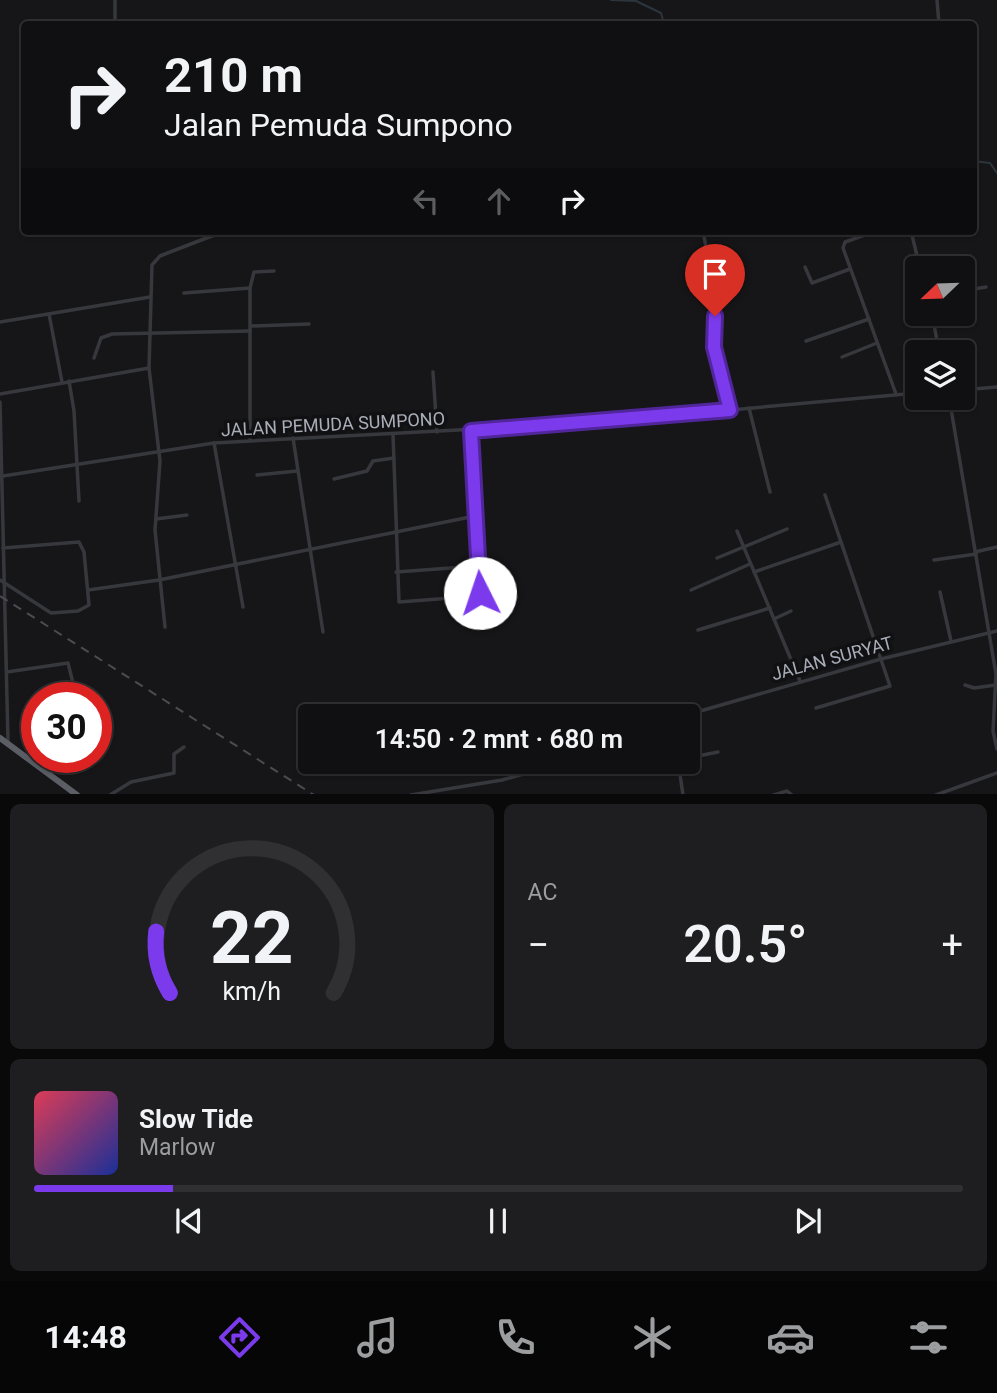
<!DOCTYPE html>
<html lang="id">
<head>
<meta charset="utf-8">
<style>
  body { margin:0; font-family:Roboto,sans-serif; background:#1e1e20; color:#f1f3f6; height:100vh; display:flex; flex-direction:column; font-size:26px; white-space:nowrap }
  * { box-sizing:border-box; margin:0 }
  p { font-size:23px; color:#9c9d9f }
  .icon { flex:none; width:38px; height:38px; fill:none; stroke:currentColor; stroke-width:2; stroke-linecap:round; stroke-linejoin:round }
  .map { position:relative; height:794px; overflow:hidden }
  .panel { display:flex; flex-direction:column; gap:10px; padding:10px; background:#09090a; flex:1 }
  .panel>* { flex:none }
  .guide { position:absolute; left:21px; top:21px; width:956px; height:214px; border-radius:7px; box-shadow:0 2px 5px #0004,0 0 0 2px #303032; background:#101012; color:#f1f3f6; overflow:hidden }
  .needle { width:46px; rotate:247deg }
  .buttons { position:absolute; left:905px; top:256px; display:grid; gap:14px }
  .buttons a { display:grid; place-items:center; width:70px; height:70px; border-radius:7px; background:#101012; box-shadow:0 2px 5px #0004,0 0 0 2px #303032; font-size:35px }
  .speed { position:absolute; left:21px; top:682px; display:flex; gap:14px; font-size:35px; font-weight:700; text-align:center }
  .speed>* { display:grid; place-content:center; width:91px; height:91px; border-radius:50%; background:#101012; box-shadow:0 2px 5px #0004,0 0 0 2px #303032; line-height:1 }
  .speed .limit { border:10px solid #d22; background:#fff; color:#111 }
  .pin { position:absolute; display:grid; place-items:center; width:60px; height:60px; color:#fff; margin:-72px -30px; border-radius:50% 50% 50% 0; rotate:-45deg; box-shadow:0 0 7px #0007 }
  .pin .icon { rotate:45deg }
  .me { position:absolute; width:77px; margin:-38px; rotate:356deg; stroke-linejoin:round; filter:drop-shadow(0 0 5px #0008) }
  .turn { display:flex; align-items:center; gap:24px; height:147px; padding:0 28px; font-size:32px }
  .turn .icon { width:91px; height:91px; stroke-width:2.5 }
  .turn b { display:block; font-size:49px; line-height:60px }
  .lanes { display:flex; align-items:center; height:66px; padding:0 28px; background:#0003; justify-content:center; gap:35px; direction:ltr }
  .lanes .off { opacity:.35 }
  .big { font-size:52px; font-weight:600; line-height:1.1 }
  .panel .tile { flex:1; display:flex; flex-direction:column; justify-content:center; gap:10px; min-width:0; padding:0 24px; border-radius:10px; background:#1e1e20 }
  .panel .dial { align-items:center; gap:0 }
  .dial svg { height:182px; overflow:visible; fill:none; stroke:#303032; stroke-width:7; stroke-linecap:round; text-anchor:middle }
  .dial text { fill:#f1f3f6; stroke:none }
  .song { display:flex; align-items:center; gap:21px }
  .cover { width:84px; height:84px; border-radius:10px; background:linear-gradient(135deg,hsl(350 70% 55%),hsl(230 70% 35%)) }
  .played { height:7px; border-radius:4px; background:linear-gradient(90deg,#7c3aed 15%,#303032 15%) }
  .keys { display:flex; justify-content:space-around; direction:ltr }
  .heat { display:flex; justify-content:space-between; align-items:center; font-size:38px; direction:ltr }
  .panel .tiles { flex:1; display:grid; gap:10px; grid-template-columns:1fr 1fr }
  .tile:last-child { grid-column:span 2 }
  .trip { position:absolute; left:298px; top:704px; width:402px; height:70px; border-radius:7px; background:#101012; box-shadow:0 2px 5px #0004,0 0 0 2px #303032; font-weight:600; line-height:70px; text-align:center }
  .tabs { display:flex; height:112px; justify-content:space-around; align-items:center; background:#060607; color:#9c9d9f }
  .tabs .icon { width:49px; height:49px }
  .tabs .current { color:#7c3aed }
  .tabs b { font-size:32px; color:#f1f3f6 }
  .map>svg:first-child { display:block }
  .lines { fill:none; stroke-linecap:round; stroke-linejoin:round }
  .stream { stroke:#2c353c; stroke-width:2 }
  .minor { stroke:#37383d; stroke-width:3.5 }
  .trunk { stroke:#5b5e65; stroke-width:6 }
  .rail { stroke:#4a4c52; stroke-width:2; stroke-dasharray:9 7; stroke-linecap:butt }
  .route-casing { stroke:#51269a; stroke-width:18 }
  .route { stroke:#7c3aed; stroke-width:12 }
  .labels { text-anchor:middle; dominant-baseline:central; stroke-width:7; stroke-linejoin:round; paint-order:stroke }
  .street-label { font-size:18px; fill:#a8adb8; stroke:#111113 }
</style>
</head>
<body>
<div class="map">
<svg width="997" height="795" viewBox="0 0 997 795">
  <rect width="100%" height="100%" fill="#161618"/>
  <g class="lines">
    <g class="stream">
      <path d="M611 0 636 1 661 13 664 24"/>
      <path d="M748 24H750"/>
      <path d="M973 161 990 163 997 173"/>
    </g>
    <g class="minor">
      <path d="M937 0 939 24"/>
      <path d="M115 24V0"/>
      <path d="M207 231 209 237 228 231"/>
      <path d="M703 231 715 296 714 347 730 410"/>
      <path d="M876 231 845 242 843 248 896 394"/>
      <path d="M911 231 920 268"/>
      <path d="M805 267 812 283 850 269"/>
      <path d="M250 288 254 272 274 271"/>
      <path d="M962 291 986 287"/>
      <path d="M184 293 250 288V440"/>
      <path d="M932 313 939 352"/>
      <path d="M49 314 62 382"/>
      <path d="M910 316 919 313"/>
      <path d="M0 322 150 297"/>
      <path d="M251 326 309 324"/>
      <path d="M806 341 869 319"/>
      <path d="M842 357 877 343"/>
      <path d="M94 358 101 338 112 334 250 331"/>
      <path d="M433 372 437 432"/>
      <path d="M69 381 74 411 79 501"/>
      <path d="M962 390 997 387"/>
      <path d="M0 394 149 368"/>
      <path d="M949 397 996 674 993 731 997 749"/>
      <path d="M0 402 8 742"/>
      <path d="M749 408 770 492"/>
      <path d="M393 434 399 602 477 596 480 589 478 566"/>
      <path d="M293 438 323 632"/>
      <path d="M214 443 243 607"/>
      <path d="M257 475 297 471"/>
      <path d="M3 476 214 443 587 423 917 393"/>
      <path d="M334 479 367 471 373 461 394 458"/>
      <path d="M156 519 187 515"/>
      <path d="M737 531 800 681"/>
      <path d="M975 552 997 547"/>
      <path d="M717 558 787 529"/>
      <path d="M934 560 976 554"/>
      <path d="M396 572 478 566 471 431"/>
      <path d="M754 572 841 542"/>
      <path d="M0 580 51 613 78 611 89 605 84 552 79 542 3 548"/>
      <path d="M88 590 159 580 475 516"/>
      <path d="M691 590 750 564"/>
      <path d="M940 592 951 641"/>
      <path d="M774 619 791 611"/>
      <path d="M165 627 155 530 160 461 149 368 152 265 160 256 209 237"/>
      <path d="M698 630 770 608"/>
      <path d="M7 672 68 663 73 683"/>
      <path d="M965 685 974 688 996 685"/>
      <path d="M816 708 890 686 825 495"/>
      <path d="M683 716 881 659 997 631"/>
      <path d="M688 758 718 752"/>
      <path d="M678 761 683 795"/>
      <path d="M110 795 131 782 174 773V754L184 747"/>
      <path d="M411 795 502 780 570 761"/>
      <path d="M774 795 787 791 792 795"/>
      <path d="M936 795 997 773"/>
    </g>
    <path class="trunk" d="M0 738 77 795"/>
    <path class="rail" d="M0 596 314 795"/>
  </g>
  <g class="lines">
    <defs>
      <path id="route" d="M480 593 471 431 730 410 714 347 715 316"/>
    </defs>
    <use href="#route" class="route-casing"/>
    <use href="#route" class="route"/>
  </g>
  <g class="labels">
    <g class="street-label">
      <text transform="translate(333 424) rotate(-3)">JALAN PEMUDA SUMPONO</text>
      <text transform="translate(832 658) rotate(-15)">JALAN SURYAT</text>
    </g>
  </g>
</svg>
<div class="buttons">
<a><svg class="needle" viewBox="-14 -14 28 28"><path d="M0-13l5 13h-10z" fill="#e53935"/><path d="M0 13l5-13h-10z" fill="#9c9d9f"/></svg></a>
<a><svg class="icon" aria-label="layers" viewBox="0 0 24 24"><path d="M12 4l9 5-9 5-9-5zM3 14l9 5 9-5"/></svg></a>
</div>
<div class="speed"><div class="limit">30</div></div>
<div class="pin" style="left:715px;top:316px;background:#d93025"><svg class="icon" aria-label="arrive" viewBox="0 0 24 24"><path d="M6 21V4h12l-3 4 3 4H6"/></svg></div>
<svg class="me" style="left:480px;top:593px" viewBox="-20 -20 40 40"><circle r="19" fill="#fff"/><path d="M0-13L10 11 0 6-10 11z" fill="#7c3aed"/></svg>
<div class="trip">14:50 · 2 mnt · 680 m</div>
<div class="guide">
<div class="turn"><svg class="icon" aria-label="right" viewBox="0 0 24 24"><path d="M7 20v-9h11M14 6l5 5-5 5"/></svg><div><b>210 m</b>Jalan Pemuda Sumpono</div></div>
<div class="lanes"><svg class="icon off" aria-label="left" viewBox="0 0 24 24"><path d="M17 20v-9H6M10 6l-5 5 5 5"/></svg><svg class="icon off" aria-label="ahead" viewBox="0 0 24 24"><path d="M12 20V5M6 11l6-6 6 6"/></svg><svg class="icon" aria-label="right" viewBox="0 0 24 24"><path d="M7 20v-9h11M14 6l5 5-5 5"/></svg></div>
</div>
</div>
<section class="panel">
<div class="tiles">
<div class="tile dial"><svg viewBox="0 0 100 80">
<path d="M14 69A42 42 0 1 1 86 69"/>
<path d="M14 69A42 42 0 0 1 8 42" stroke="#7c3aed"/>
<text x="50" y="56" font-size="32" font-weight="700">22</text>
<text x="50" y="72" font-size="11">km/h</text>
</svg></div>
<div class="tile"><p>AC</p>
<div class="heat"><a>−</a><b class="big">20.5°</b><a>+</a></div>
</div>
<div class="tile">
<div class="song"><i class="cover"></i><div><b>Slow Tide</b><p>Marlow</p></div></div>
<div class="played"></div>
<div class="keys"><svg class="icon" aria-label="previous" viewBox="0 0 24 24"><path d="M18 5L8 12l10 7zM5 5v14"/></svg><svg class="icon" aria-label="pause" viewBox="0 0 24 24"><path d="M8 5v14M16 5v14"/></svg><svg class="icon" aria-label="next" viewBox="0 0 24 24"><path d="M6 5l10 7-10 7zM19 5v14"/></svg></div>
</div>
</div>
</section>
<nav class="tabs">
<b>14:48</b>
<svg class="icon current" aria-label="directions" viewBox="0 0 24 24"><path d="M12 3l9 9-9 9-9-9zM9 14v-3h6M13 9l2 2-2 2"/></svg>
<svg class="icon" aria-label="music" viewBox="0 0 24 24"><path d="M9 18V5l10-2v13"/><circle cx="6" cy="18" r="3"/><circle cx="16" cy="16" r="3"/></svg>
<svg class="icon" aria-label="phone" viewBox="0 0 24 24"><path d="M5 4h4l2 5-3 2q2 4 5 5l2-3 5 2v4C11 20 4 13 5 4z"/></svg>
<svg class="icon" aria-label="climate" viewBox="0 0 24 24"><path d="M12 3v18M4 7l16 10M4 17L20 7"/></svg>
<svg class="icon" aria-label="car" viewBox="0 0 24 24"><path d="M5 17H2v-5l4-1 3-4h7l3 4 3 1v5h-3M9 17h6M6 11h13"/><circle cx="7" cy="17" r="2"/><circle cx="17" cy="17" r="2"/></svg>
<svg class="icon" aria-label="filters" viewBox="0 0 24 24"><path d="M4 7h16M4 17h16"/><circle cx="9" cy="7" r="2"/><circle cx="15" cy="17" r="2"/></svg>
</nav>
</body>
</html>
